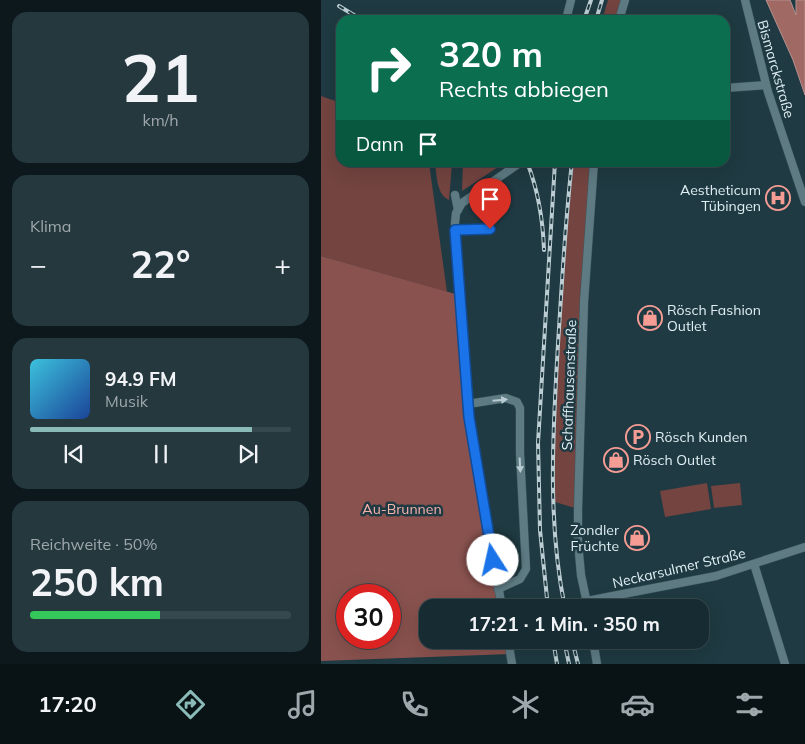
<!DOCTYPE html>
<html lang="de">
<head>
<meta charset="utf-8">
<style>
  body { margin:0; font-family:Mulish,sans-serif; background:#24383e; color:#f1f3f6; height:100vh; display:flex; flex-direction:column; font-size:19px; white-space:nowrap }
  * { box-sizing:border-box; margin:0 }
  p { font-size:16px; color:#9ea7ac }
  .icon { flex:none; width:28px; height:28px; fill:none; stroke:currentColor; stroke-width:2; stroke-linecap:round; stroke-linejoin:round }
  .map { position:relative; flex:1; overflow:hidden }
  .details { display:flex; flex-direction:column; gap:12px; padding:12px; background:#0d181c; width:321px }
  .details>* { flex:none }
  .hud { position:absolute; left:15px; top:15px; width:394px; height:152px; border-radius:15px; box-shadow:0 5px 20px #0002,0 0 0 1px #36484d; background:#0b6e4f; color:#fff; overflow:hidden }
  .speed { position:absolute; left:15px; top:584px; display:flex; gap:10px; font-size:25px; font-weight:700; text-align:center }
  .speed>* { display:grid; place-content:center; width:65px; height:65px; border-radius:50%; background:#172c32; box-shadow:0 5px 20px #0002,0 0 0 1px #36484d; line-height:1 }
  .speed .limit { border:8px solid #d22; background:#fff; color:#111 }
  .pin { position:absolute; display:grid; place-items:center; width:42px; height:42px; color:#fff; margin:-51px -21px; border-radius:50% 50% 50% 0; rotate:-45deg; box-shadow:0 0 5px #0007 }
  .pin .icon { rotate:45deg }
  .me { position:absolute; width:55px; margin:-28px; rotate:350deg; stroke-linejoin:round; filter:drop-shadow(0 0 4px #0008) }
  .turn { display:flex; align-items:center; gap:18px; height:105px; padding:0 20px; font-size:22px }
  .turn .icon { width:65px; height:65px; stroke-width:2.5 }
  .turn b { display:block; font-size:35px; line-height:42px }
  .then { display:flex; align-items:center; height:48px; padding:0 20px; background:#0003; gap:10px; font-size:19px }
  .big { font-size:38px; font-weight:700; line-height:1.1 }
  .details .tile { flex:1; display:flex; flex-direction:column; justify-content:center; gap:8px; min-width:0; padding:0 18px; border-radius:15px; background:#24383e }
  .details .dial { align-items:center; gap:0 }
  .dial b { font-size:65px; line-height:1 }
  .song { display:flex; align-items:center; gap:15px }
  .cover { width:60px; height:60px; border-radius:8px; background:linear-gradient(135deg,hsl(190 70% 55%),hsl(220 70% 35%)) }
  .played { height:5px; border-radius:2px; background:linear-gradient(90deg,#8bbbb9 85%,#36484d 85%) }
  .keys { display:flex; justify-content:space-around; direction:ltr }
  .heat { display:flex; justify-content:space-between; align-items:center; font-size:28px; direction:ltr }
  .charge { height:8px; border-radius:4px; background:linear-gradient(90deg,#34c759 50%,#36484d 0) }
  .trip { position:absolute; left:98px; top:599px; width:290px; height:50px; border-radius:15px; background:#172c32; box-shadow:0 5px 20px #0002,0 0 0 1px #36484d; font-weight:700; line-height:50px; text-align:center }
  .menu { display:flex; height:80px; justify-content:space-around; align-items:center; background:#091214; color:#9ea7ac }
  .menu .icon { width:35px; height:35px }
  .menu .selected { color:#8bbbb9 }
  .menu b { font-size:22px; color:#f1f3f6 }
  main { display:flex; flex:1; min-height:0 }
  .map>svg:first-child { display:block }
  .green { fill:#734440 }
  .forest { fill:#89524e; fill-rule:evenodd }
  .water { fill:#a16964; stroke:#b4918f }
  .lines { fill:none; stroke-linecap:round; stroke-linejoin:round }
  .minor-casing { stroke:#3e575d; stroke-width:9 }
  .minor { stroke:#5e7b84; stroke-width:8 }
  .rail-casing { stroke:#bcced3; stroke-width:4 }
  .rail { stroke:#1f3a42; stroke-width:2; stroke-dasharray:5.5; stroke-linecap:butt }
  .oneway { fill:#b9ccd2 }
  .route-casing { stroke:#114b97; stroke-width:12 }
  .route { stroke:#1a73e8; stroke-width:9 }
  .labels { text-anchor:middle; dominant-baseline:central; stroke-width:5; stroke-linejoin:round; paint-order:stroke }
  .street-label { font-size:14px; fill:#e0eff4; stroke:#1f3a42 }
  .poi-label { font-size:14px; fill:#e0eff4; stroke:#1f3a42; text-anchor:start }
  .park-label { font-size:14px; fill:#f8b2ac; stroke:#1f3a42 }
</style>
</head>
<body>
<main>
<section class="details">
<div class="tile dial"><b>21</b><p>km/h</p></div>
<div class="tile"><p>Klima</p>
<div class="heat"><a>−</a><b class="big">22°</b><a>+</a></div>
</div>
<div class="tile">
<div class="song"><i class="cover"></i><div><b>94.9 FM</b><p>Musik</p></div></div>
<div class="played"></div>
<div class="keys"><svg class="icon" aria-label="previous" viewBox="0 0 24 24"><path d="M18 5L8 12l10 7zM5 5v14"/></svg><svg class="icon" aria-label="pause" viewBox="0 0 24 24"><path d="M8 5v14M16 5v14"/></svg><svg class="icon" aria-label="next" viewBox="0 0 24 24"><path d="M6 5l10 7-10 7zM19 5v14"/></svg></div>
</div>
<div class="tile"><p>Reichweite · 50%</p><b class="big">250 km</b><div class="charge"></div></div>
</section>
<div class="map">
<svg width="484" height="664" viewBox="0 0 484 664">
  <rect width="100%" height="100%" fill="#1f3a42"/>
  <g class="green">
    <path d="M287 0H304L298 20H281Z"/>
    <path d="M0 96 20 103V162L108 163 126 292 0 256Z"/>
    <path d="M114 163H131L128 200C115 194 116 175 114 163Z"/>
    <path d="M142 163V162L183 163 141 191Z"/>
    <path d="M253 163H273L257 509 234 502 233 461 236 378 246 217Z"/>
    <path d="M386 483 390 509 344 517 339 491Z"/>
    <path d="M419 483 421 505 393 508 390 486Z"/>
  </g>
  <path class="forest" d="M0 256 138 295 148 417 181 607 106 608V640H187L189 654 0 661ZM26 595H69V638H26Z"/>
  <path class="water" d="M445 0H469L475 15V0H484V95L472 60Z"/>
  <g class="lines">
    <defs>
      <g id="minor">
        <path d="M424 0 447 92 484 202"/>
        <path d="M245 20 250 0"/>
        <path d="M298 20 304 0"/>
        <path d="M404 88 445 85"/>
        <path d="M134 195 137 210"/>
        <path d="M134 231 169 229"/>
        <path d="M147 404 185 398 196 402 199 408V453L205 569 199 579 177 589"/>
        <path d="M433 564 464 664"/>
        <path d="M266 601 395 576 484 547"/>
        <path d="M181 608 148 417 134 223 135 213 141 203 200 162"/>
        <path d="M267 608 260 575 257 542V509L263 302 273 162"/>
        <path d="M187 640 191 664"/>
        <path d="M272 640 276 664"/>
      </g>
    </defs>
    <use href="#minor" class="minor-casing"/>
    <use href="#minor" class="minor"/>
    <defs>
      <g id="rail">
        <path d="M18 6 41 20"/>
        <path d="M263 20 270 0"/>
        <path d="M275 20 281 0"/>
        <path d="M206 162C217 190 222 220 223 250"/>
        <path d="M227 608 219 530 217 443 234 162"/>
        <path d="M244 608C226 522 232 430 237 344 241 283 244 223 251 162"/>
        <path d="M232 640 236 664"/>
        <path d="M243 640 248 664"/>
        <path d="M251 640 257 664"/>
      </g>
    </defs>
    <use href="#rail" class="rail-casing"/>
    <use href="#rail" class="rail"/>
  </g>
  <defs><path id="oneway-solid" d="M-6-.8H1V-3.2L6.5 0L1 3.2V.8H-6Z" transform="scale(1.25)"/></defs>
  <g class="oneway">
    <use href="#oneway-solid" transform="translate(179 400) rotate(-5)"/>
    <use href="#oneway-solid" transform="translate(199 465) rotate(87)"/>
  </g>
  <g class="lines">
    <defs>
      <path id="route" d="M169 229 134 230 148 417 172 560"/>
    </defs>
    <use href="#route" class="route-casing"/>
    <use href="#route" class="route"/>
  </g>
  <defs>
    <symbol id="hospital-ring" viewBox="-11 -11 22 22"><circle r="9.5" fill="#1f3a42" stroke="#f59c94" stroke-width="1.5"/><path d="M-5-5h3v3.5h4V-5h3V5h-3V1.5h-4V5h-3Z" fill="#f59c94"/></symbol>
    <symbol id="shop-ring" viewBox="-11 -11 22 22"><circle r="9.5" fill="#1f3a42" stroke="#f59c94" stroke-width="1.5"/><path d="M-5-2.5h2.3a2.7 3.5 0 0 1 5.4 0H5L5.5 6h-11ZM-1.5-2.5h3a1.5 2.3 0 0 0-3 0Z" fill="#f59c94"/></symbol>
    <symbol id="parking-ring" viewBox="-11 -11 22 22"><circle r="9.5" fill="#1f3a42" stroke="#f59c94" stroke-width="1.5"/><path d="M-3.5-5.5H1a3.5 3.5 0 0 1 0 7H-1V5.5H-3.5ZM-1-3.4V-.6H.8a1.4 1.4 0 0 0 0-2.8Z" fill="#f59c94"/></symbol>
  </defs>
  <g fill-rule="evenodd">
    <use href="#hospital-ring" x="443" y="184" width="28" height="28"/>
    <use href="#shop-ring" x="315" y="304" width="28" height="28"/>
    <use href="#parking-ring" x="303" y="423" width="28" height="28"/>
    <use href="#shop-ring" x="281" y="446" width="28" height="28"/>
    <use href="#shop-ring" x="302" y="524" width="28" height="28"/>
  </g>
  <g class="labels">
    <g class="street-label">
      <text transform="translate(455 69) rotate(74)">Bismarckstraße</text>
      <text transform="translate(248 385) rotate(-88)">Schaffhausenstraße</text>
      <text transform="translate(358 568) rotate(-13)">Neckarsulmer Straße</text>
    </g>
    <g class="poi-label">
      <text x="440" y="190" text-anchor="end">Aestheticum<tspan x="440" dy="16">Tübingen</tspan></text>
      <text x="346" y="310">Rösch Fashion<tspan x="346" dy="16">Outlet</tspan></text>
      <text x="334" y="437">Rösch Kunden</text>
      <text x="312" y="460">Rösch Outlet</text>
      <text x="298" y="530" text-anchor="end">Zondler<tspan x="298" dy="16">Früchte</tspan></text>
    </g>
    <g class="park-label">
      <text x="81" y="509">Au-Brunnen</text>
    </g>
  </g>
</svg>
<div class="speed"><div class="limit">30</div></div>
<div class="pin" style="left:169px;top:229px;background:#d93025"><svg class="icon" aria-label="arrive" viewBox="0 0 24 24"><path d="M6 21V4h12l-3 4 3 4H6"/></svg></div>
<svg class="me" style="left:172px;top:560px" viewBox="-20 -20 40 40"><circle r="19" fill="#fff"/><path d="M0-13L10 11 0 6-10 11z" fill="#1a73e8"/></svg>
<div class="trip">17:21 · 1 Min. · 350 m</div>
<div class="hud">
<div class="turn"><svg class="icon" aria-label="right" viewBox="0 0 24 24"><path d="M7 20v-9h11M14 6l5 5-5 5"/></svg><div><b>320 m</b>Rechts abbiegen</div></div>
<div class="then">Dann<svg class="icon" aria-label="arrive" viewBox="0 0 24 24"><path d="M6 21V4h12l-3 4 3 4H6"/></svg></div>
</div>
</div>
</main>
<nav class="menu">
<b>17:20</b>
<svg class="icon selected" aria-label="directions" viewBox="0 0 24 24"><path d="M12 3l9 9-9 9-9-9zM9 14v-3h6M13 9l2 2-2 2"/></svg>
<svg class="icon" aria-label="music" viewBox="0 0 24 24"><path d="M9 18V5l10-2v13"/><circle cx="6" cy="18" r="3"/><circle cx="16" cy="16" r="3"/></svg>
<svg class="icon" aria-label="phone" viewBox="0 0 24 24"><path d="M5 4h4l2 5-3 2q2 4 5 5l2-3 5 2v4C11 20 4 13 5 4z"/></svg>
<svg class="icon" aria-label="climate" viewBox="0 0 24 24"><path d="M12 3v18M4 7l16 10M4 17L20 7"/></svg>
<svg class="icon" aria-label="car" viewBox="0 0 24 24"><path d="M5 17H2v-5l4-1 3-4h7l3 4 3 1v5h-3M9 17h6M6 11h13"/><circle cx="7" cy="17" r="2"/><circle cx="17" cy="17" r="2"/></svg>
<svg class="icon" aria-label="filters" viewBox="0 0 24 24"><path d="M4 7h16M4 17h16"/><circle cx="9" cy="7" r="2"/><circle cx="15" cy="17" r="2"/></svg>
</nav>
</body>
</html>
